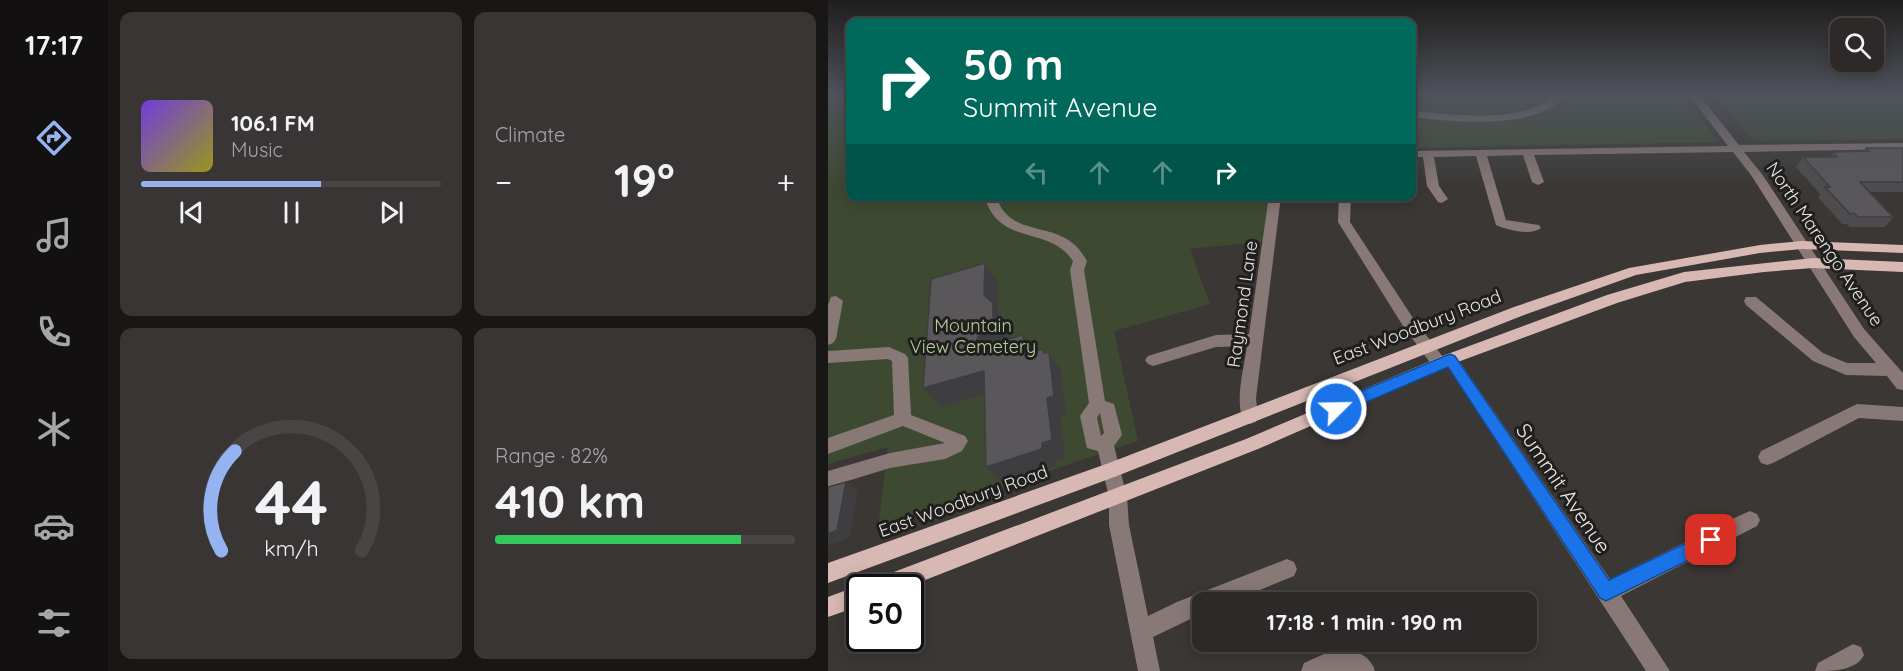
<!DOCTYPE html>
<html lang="en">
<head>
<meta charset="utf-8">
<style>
  body { margin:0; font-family:Quicksand,sans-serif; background:#383534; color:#f1f3f6; height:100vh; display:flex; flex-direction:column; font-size:22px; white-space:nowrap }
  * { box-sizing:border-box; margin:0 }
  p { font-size:20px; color:#a6a6a8 }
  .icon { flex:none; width:33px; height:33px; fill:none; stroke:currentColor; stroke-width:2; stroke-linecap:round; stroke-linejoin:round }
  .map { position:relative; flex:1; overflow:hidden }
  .side { display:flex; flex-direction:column; gap:12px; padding:12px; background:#181716; width:720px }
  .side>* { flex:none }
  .banner { position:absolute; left:18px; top:18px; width:570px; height:183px; border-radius:12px; box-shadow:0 3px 15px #0003,0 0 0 2px #484545; background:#00695c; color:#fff; overflow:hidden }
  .tools { position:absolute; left:1002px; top:18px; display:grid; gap:12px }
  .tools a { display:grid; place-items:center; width:54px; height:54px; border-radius:12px; background:#2c2928; box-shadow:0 3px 15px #0003,0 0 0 2px #484545; font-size:30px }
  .speed { position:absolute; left:18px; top:574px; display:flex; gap:12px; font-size:30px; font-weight:700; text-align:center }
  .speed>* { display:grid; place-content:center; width:78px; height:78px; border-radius:50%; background:#2c2928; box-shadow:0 3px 15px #0003,0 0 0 2px #484545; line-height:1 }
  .speed .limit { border:3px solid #111; border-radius:9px; background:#fff; color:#111 }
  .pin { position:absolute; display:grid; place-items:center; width:51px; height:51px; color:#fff; margin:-26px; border-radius:12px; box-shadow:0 3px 9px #0006 }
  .me { position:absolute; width:66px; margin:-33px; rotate:67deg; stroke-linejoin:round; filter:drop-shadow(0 0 4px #0008) }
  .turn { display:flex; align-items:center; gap:21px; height:126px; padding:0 18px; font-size:27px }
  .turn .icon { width:78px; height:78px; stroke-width:2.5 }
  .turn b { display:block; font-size:42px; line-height:51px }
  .lanes { display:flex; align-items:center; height:57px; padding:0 18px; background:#0003; justify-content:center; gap:30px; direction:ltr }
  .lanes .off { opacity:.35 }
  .big { font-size:45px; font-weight:800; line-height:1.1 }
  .side .tile { flex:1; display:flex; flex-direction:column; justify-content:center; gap:9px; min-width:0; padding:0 21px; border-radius:12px; background:#383534 }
  .side .dial { align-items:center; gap:0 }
  .dial svg { height:156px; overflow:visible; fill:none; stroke:#484545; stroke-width:7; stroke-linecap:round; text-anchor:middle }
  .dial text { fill:#f1f3f6; stroke:none }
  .song { display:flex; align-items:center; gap:18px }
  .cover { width:72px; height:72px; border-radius:9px; background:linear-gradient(135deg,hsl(260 70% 55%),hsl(60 70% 35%)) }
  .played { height:6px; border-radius:3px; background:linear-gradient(90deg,#95b2f1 60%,#484545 60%) }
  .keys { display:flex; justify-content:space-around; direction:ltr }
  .heat { display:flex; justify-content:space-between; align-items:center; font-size:33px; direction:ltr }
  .charge { height:9px; border-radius:4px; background:linear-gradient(90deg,#34c759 82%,#484545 0) }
  .side .tiles { flex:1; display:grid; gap:12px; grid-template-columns:repeat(2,1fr) }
  .trip { position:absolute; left:364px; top:592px; width:345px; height:60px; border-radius:12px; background:#2c2928; box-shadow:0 3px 15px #0003,0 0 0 2px #484545; font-weight:800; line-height:60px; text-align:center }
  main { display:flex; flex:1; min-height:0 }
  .tab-bar { display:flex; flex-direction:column; width:108px; justify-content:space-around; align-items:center; background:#121010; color:#a6a6a8 }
  .tab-bar .icon { width:42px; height:42px }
  .tab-bar .active { color:#95b2f1 }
  .tab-bar b { font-size:27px; color:#f1f3f6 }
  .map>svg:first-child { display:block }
  .green { fill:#3d4a31 }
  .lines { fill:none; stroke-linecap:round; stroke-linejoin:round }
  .minor { fill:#887876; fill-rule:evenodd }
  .major { fill:#d8b8b3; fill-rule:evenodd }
  .wall { fill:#4d4b4d }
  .shaded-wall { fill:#3e3d3f }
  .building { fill:#59575a; stroke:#3e3d3f; stroke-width:1.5 }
  .route { fill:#1a73e8; stroke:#114b97; stroke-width:1.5 }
  .labels { text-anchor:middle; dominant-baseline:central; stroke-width:6; stroke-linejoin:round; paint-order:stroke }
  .street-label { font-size:18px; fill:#e7e4e4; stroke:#201f1e }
  .park-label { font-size:18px; fill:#b4ce9b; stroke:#201f1e }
  .near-street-label { font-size:21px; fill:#e7e4e4; stroke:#201f1e }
</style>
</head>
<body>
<main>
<nav class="tab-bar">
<b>17:17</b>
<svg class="icon active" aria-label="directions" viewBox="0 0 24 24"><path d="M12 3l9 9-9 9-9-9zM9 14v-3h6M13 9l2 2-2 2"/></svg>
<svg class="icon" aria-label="music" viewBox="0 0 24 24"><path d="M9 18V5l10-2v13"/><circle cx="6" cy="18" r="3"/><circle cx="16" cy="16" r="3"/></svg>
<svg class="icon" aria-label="phone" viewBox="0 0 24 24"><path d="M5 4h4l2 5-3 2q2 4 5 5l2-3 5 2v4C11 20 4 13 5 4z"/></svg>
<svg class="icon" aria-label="climate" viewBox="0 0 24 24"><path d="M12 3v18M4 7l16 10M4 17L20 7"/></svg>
<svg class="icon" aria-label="car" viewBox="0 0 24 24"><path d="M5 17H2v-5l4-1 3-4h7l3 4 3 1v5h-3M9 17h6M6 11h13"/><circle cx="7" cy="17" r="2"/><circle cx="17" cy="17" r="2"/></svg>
<svg class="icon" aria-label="filters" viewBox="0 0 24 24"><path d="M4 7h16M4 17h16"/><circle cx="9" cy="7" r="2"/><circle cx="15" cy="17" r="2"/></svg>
</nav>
<section class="side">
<div class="tiles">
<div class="tile">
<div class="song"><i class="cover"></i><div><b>106.1 FM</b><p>Music</p></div></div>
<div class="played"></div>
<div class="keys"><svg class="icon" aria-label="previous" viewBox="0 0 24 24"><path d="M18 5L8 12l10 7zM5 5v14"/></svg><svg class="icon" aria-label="pause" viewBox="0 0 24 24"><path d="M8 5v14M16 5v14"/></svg><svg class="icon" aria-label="next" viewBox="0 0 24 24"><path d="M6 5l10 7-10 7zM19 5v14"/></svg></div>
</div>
<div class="tile"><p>Climate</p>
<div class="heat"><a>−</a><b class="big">19°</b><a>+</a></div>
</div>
<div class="tile dial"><svg viewBox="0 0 100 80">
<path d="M14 69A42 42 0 1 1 86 69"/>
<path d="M14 69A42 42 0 0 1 21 18" stroke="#95b2f1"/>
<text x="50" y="56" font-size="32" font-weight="700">44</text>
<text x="50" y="72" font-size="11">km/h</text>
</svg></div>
<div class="tile"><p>Range · 82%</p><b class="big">410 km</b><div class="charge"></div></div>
</div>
</section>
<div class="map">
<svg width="1075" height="671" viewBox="0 0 1075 671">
  <rect width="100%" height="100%" fill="#3a3735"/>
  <g class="green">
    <path d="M0 95H22V196L443 197 439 241 362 249 382 304 286 331 310 441 50 529 60 447 0 464Z"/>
    <path d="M584 95H854L890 142 584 148Z"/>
    <path d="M886 95H1075V139L926 141Z"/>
  </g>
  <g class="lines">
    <g class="minor">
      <path d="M728 95H739C707 131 627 122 584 117V111C625 115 696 124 728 95Z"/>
      <path d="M861 95H871L911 145 1075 143V149L916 152 934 174 1036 329 1075 373V390L1069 389 1059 376 1018 375 985 361 918 305 916 301 918 297H928L995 353 1019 363H1048L1026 337 923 175 905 152 706 155 716 182 710 185 704 182 695 155 659 156 678 220 711 225 713 228C704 236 679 230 668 225L648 156 606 157 611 186 620 199 614 203 610 202 599 186 595 157H584V151L900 146Z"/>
      <path d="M156 196H168C181 237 222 221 248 246 252 250 256 256 259 261L256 270 277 401 286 404 294 435 286 446 299 497 301 525 320 616 349 602 459 559 466 562 469 569 466 576 400 603H375V613L325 637 332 671H310L281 525V497L270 451 259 448 252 416 261 403 242 270 245 261C220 224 172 248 156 196ZM272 413 276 433 273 436 269 418Z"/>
      <path d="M441 196H453L428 398 430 417 428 422 422 424 416 422C406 401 416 369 419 346L388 347 325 366 320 364 317 360 320 356 388 335 421 334Z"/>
      <path d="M511 196H523L522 222 585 318 615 357 622 353 627 355 782 579 915 514 922 511 929 514 932 520 929 526 793 596 842 671H818L619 366 612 370 606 368 575 326 510 222Z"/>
      <path d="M8 296 15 301 8 339 5 343 0 345V305L3 297Z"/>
      <path d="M61 347 77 354 80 358 83 415 137 436 140 441 134 451 117 459 62 468 0 487V471L62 453 117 443 75 426 0 454V438L66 415 64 361 60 359 0 363V351Z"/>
      <path d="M1029 404 1075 407V421L1031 418 945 463 939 465 933 463 930 457 933 451Z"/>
      <path d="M1025 644 1033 647 1036 655C1028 671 1005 671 987 671L990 663Z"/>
      <path d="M517 648C530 651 543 657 547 671H473L476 663 505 650Z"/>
    </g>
    <g class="major">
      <path d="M974 241 1075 245V253L974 249 932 253 808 275 696 315 289 476 0 583V563L281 463 686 307 801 268 932 245Z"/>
      <path d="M985 258 1075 262V272L985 268 936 272 857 282 789 303 627 363 430 449 77 588H40L43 581 50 578 418 439 617 355 779 295 856 272Z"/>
      <path d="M32 585 39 588H32V606L0 617V597Z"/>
    </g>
  </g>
  <path class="wall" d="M1038 148H1075V192H1042L1065 217 1057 227H1022L1018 224H1014L990 197 992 194 968 167 975 157H1002L1005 152 1035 151Z"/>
  <g class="shaded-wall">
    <path d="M157 263 170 283V310L178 322 179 338 155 370 140 351 156 295Z"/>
    <path d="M195 335 208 354H196Z"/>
    <path d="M215 349 222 360 221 352 233 371 238 415 232 417 237 458 228 461V466L175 484 158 467 214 443Z"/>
    <path d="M156 371 171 390 113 407 95 388Z"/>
    <path d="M18 482 30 490 22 538 0 546V534Z"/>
  </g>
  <g class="building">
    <path d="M1038 148H1075V182H1032L1065 217H1030L1026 213 1022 214 997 187H1002L975 157H1009L1005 152 1041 151Z"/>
    <path d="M157 263 156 295 165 303V318L140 351 195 335 196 354 215 349 216 353 221 352 226 396 219 398 224 440 214 443V449L158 467 156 371 95 388 103 279Z"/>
    <path d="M18 482 9 530 0 534V487Z"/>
  </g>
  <linearGradient id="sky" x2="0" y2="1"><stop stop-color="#201e1d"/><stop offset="0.5" stop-color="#4f535c"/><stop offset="1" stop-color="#4f535c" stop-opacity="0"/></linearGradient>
  <rect width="1075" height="189" fill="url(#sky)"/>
  <path class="route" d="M622 354 627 356 781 580 883 531 889 534 891 540 889 546 778 601 772 598 620 367 513 413 508 415 502 413 500 409 502 404Z"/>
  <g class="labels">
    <g class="street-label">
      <text transform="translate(997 244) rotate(56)">North Marengo Avenue</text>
      <text transform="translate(414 304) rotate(-82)">Raymond Lane</text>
      <text transform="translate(589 327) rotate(-21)">East Woodbury Road</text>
      <text transform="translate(135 501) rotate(-20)">East Woodbury Road</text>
    </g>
    <g class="park-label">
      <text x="145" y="325">Mountain<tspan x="145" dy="21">View Cemetery</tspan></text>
    </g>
    <g class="near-street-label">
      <text transform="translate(736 488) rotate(56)">Summit Avenue</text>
    </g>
  </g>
</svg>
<div class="tools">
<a><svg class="icon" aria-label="search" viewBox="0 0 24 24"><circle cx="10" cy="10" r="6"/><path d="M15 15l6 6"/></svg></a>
</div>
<div class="speed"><div class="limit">50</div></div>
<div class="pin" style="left:883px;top:540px;background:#d93025"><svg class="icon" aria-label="arrive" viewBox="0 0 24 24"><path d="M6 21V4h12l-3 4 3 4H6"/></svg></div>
<svg class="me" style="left:508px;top:409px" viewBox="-20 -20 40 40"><circle r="17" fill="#1a73e8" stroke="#fff" stroke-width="3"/><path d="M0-11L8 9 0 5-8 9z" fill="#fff"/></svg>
<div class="trip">17:18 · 1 min · 190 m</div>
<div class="banner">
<div class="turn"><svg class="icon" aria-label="right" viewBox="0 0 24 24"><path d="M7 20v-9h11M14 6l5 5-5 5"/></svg><div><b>50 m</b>Summit Avenue</div></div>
<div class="lanes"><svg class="icon off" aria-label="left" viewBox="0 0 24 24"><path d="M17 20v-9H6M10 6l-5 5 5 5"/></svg><svg class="icon off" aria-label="ahead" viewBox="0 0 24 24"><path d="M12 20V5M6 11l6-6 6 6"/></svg><svg class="icon off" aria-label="ahead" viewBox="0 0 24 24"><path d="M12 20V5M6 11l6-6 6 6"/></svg><svg class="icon" aria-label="right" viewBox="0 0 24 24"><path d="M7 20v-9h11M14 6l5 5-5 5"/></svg></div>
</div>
</div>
</main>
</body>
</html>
